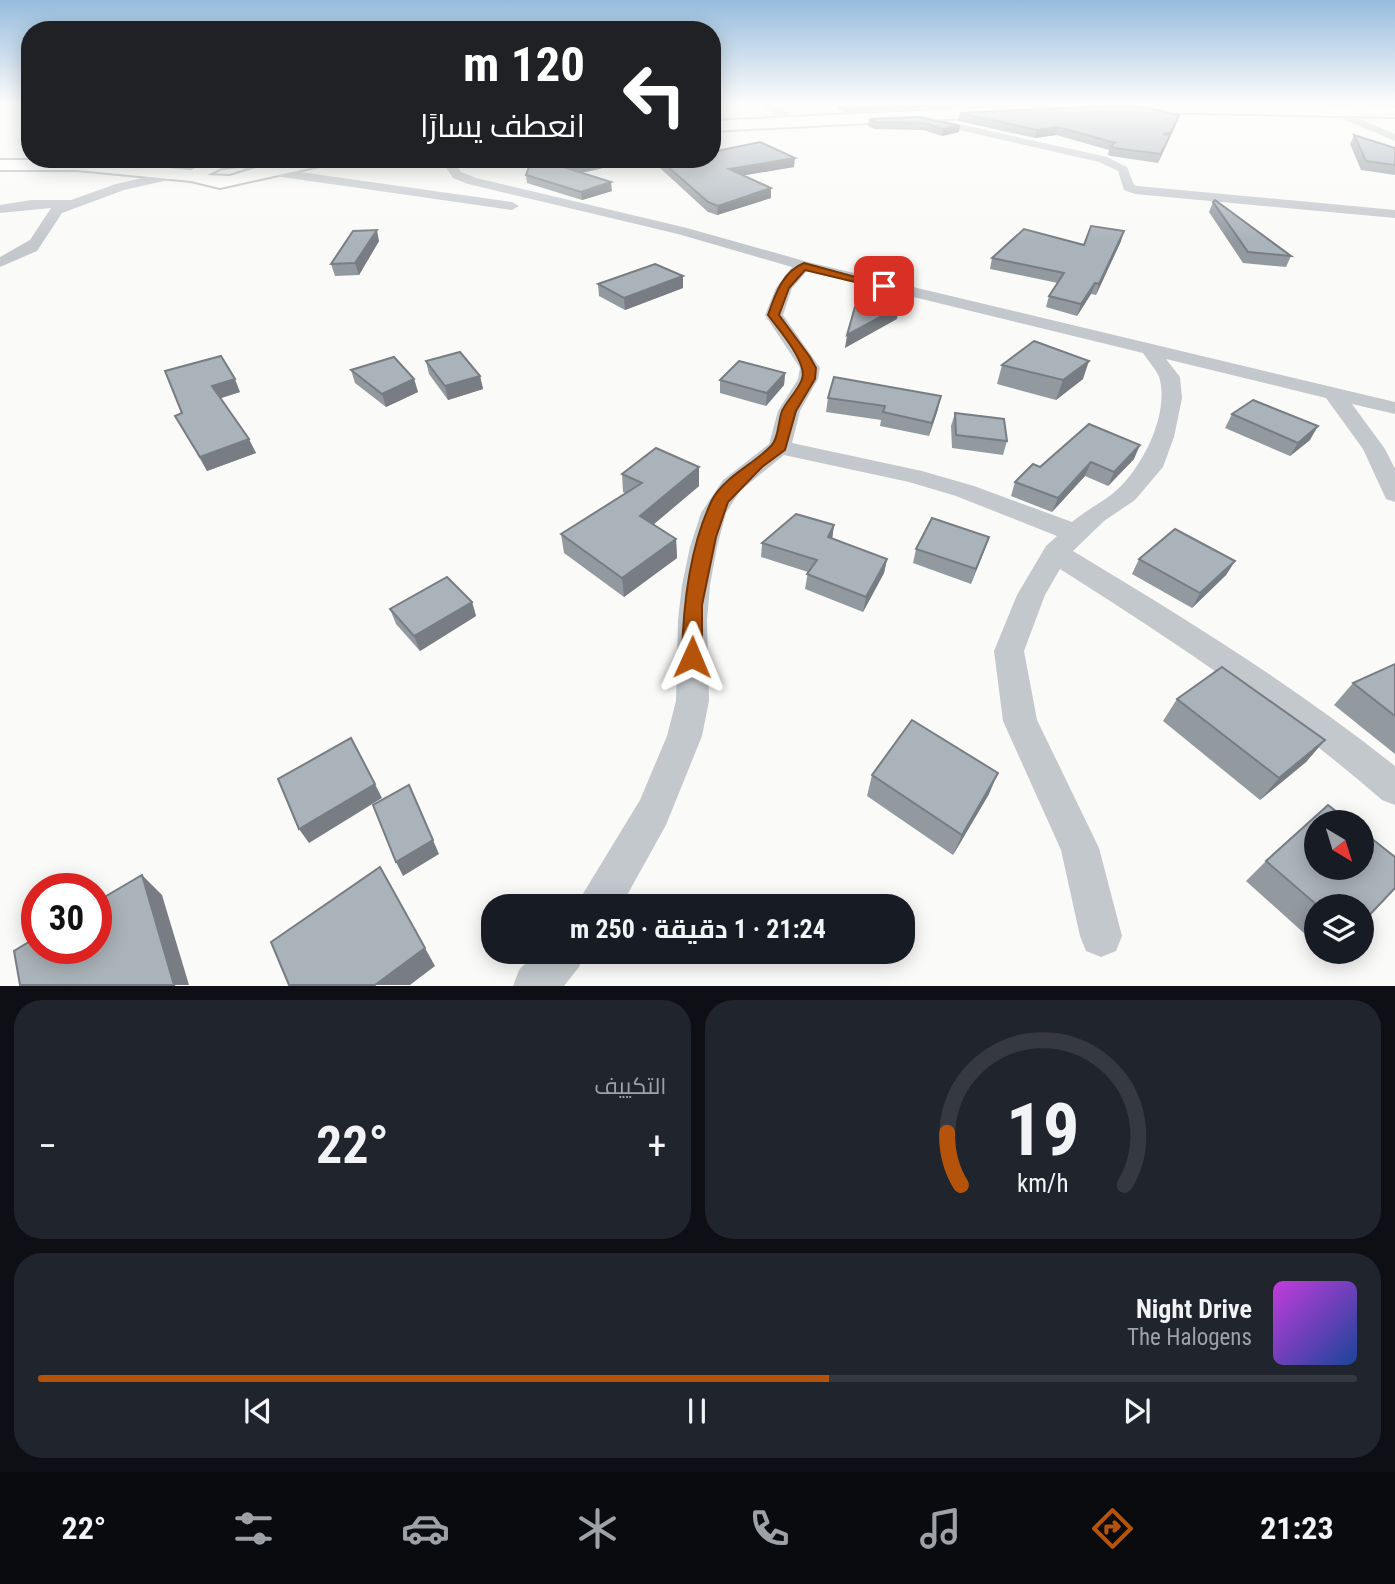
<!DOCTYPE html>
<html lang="ar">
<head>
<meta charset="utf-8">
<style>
  body { margin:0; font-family:"Roboto Condensed",Cairo,sans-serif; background:#20242c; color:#f1f3f6; direction:rtl; height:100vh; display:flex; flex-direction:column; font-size:26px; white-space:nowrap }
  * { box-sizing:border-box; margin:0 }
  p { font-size:23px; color:#9ea1a6 }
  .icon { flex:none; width:38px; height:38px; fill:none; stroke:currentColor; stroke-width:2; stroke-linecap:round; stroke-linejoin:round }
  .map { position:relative; height:986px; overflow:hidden; direction:ltr }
  .details { display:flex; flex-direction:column; gap:14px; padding:14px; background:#0d0f14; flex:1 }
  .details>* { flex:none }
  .guide { position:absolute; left:21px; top:21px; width:700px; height:147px; border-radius:28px; box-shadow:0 4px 18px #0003; direction:rtl; background:#202124; color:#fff; overflow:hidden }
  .needle { width:46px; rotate:142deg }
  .controls { position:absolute; left:1304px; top:810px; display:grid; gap:14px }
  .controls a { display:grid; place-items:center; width:70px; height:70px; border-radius:50%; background:#171b24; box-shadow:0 4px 18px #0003; font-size:35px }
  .speed { position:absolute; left:21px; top:873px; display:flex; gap:14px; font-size:35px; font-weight:700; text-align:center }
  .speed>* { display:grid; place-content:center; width:91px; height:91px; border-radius:50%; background:#171b24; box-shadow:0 4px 18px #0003; line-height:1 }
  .speed .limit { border:10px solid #d22; background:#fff; color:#111 }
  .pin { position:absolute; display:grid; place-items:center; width:60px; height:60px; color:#fff; margin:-30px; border-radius:14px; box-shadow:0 4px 10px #0006 }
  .me { position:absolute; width:77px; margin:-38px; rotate:1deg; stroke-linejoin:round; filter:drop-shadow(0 0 5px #0008) }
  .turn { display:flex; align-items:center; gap:24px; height:147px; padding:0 21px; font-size:32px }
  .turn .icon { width:91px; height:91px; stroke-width:2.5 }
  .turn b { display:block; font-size:49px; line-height:60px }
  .big { font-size:52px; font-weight:700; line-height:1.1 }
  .details .tile { flex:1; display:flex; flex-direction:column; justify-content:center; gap:10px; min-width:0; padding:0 24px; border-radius:28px; background:#20242c }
  .details .dial { align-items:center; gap:0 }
  .dial svg { height:182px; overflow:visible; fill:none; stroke:#363941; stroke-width:7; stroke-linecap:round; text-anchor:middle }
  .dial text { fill:#f1f3f6; stroke:none }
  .song { display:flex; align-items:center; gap:21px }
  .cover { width:84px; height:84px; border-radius:10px; background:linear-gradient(135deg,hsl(290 70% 55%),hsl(220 70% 35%)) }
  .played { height:7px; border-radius:4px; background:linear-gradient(90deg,#b45309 60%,#363941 60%) }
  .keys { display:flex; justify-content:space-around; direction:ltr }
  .heat { display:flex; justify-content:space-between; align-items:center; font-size:38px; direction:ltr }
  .details .tiles { flex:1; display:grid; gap:14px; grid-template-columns:1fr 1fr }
  .tile:last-child { grid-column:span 2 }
  .trip { position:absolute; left:481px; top:894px; width:434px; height:70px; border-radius:28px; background:#171b24; box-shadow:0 4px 18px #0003; font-weight:700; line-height:70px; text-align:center; direction:rtl }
  .tabs { display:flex; height:112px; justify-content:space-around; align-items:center; background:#090b0e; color:#9ea1a6 }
  .tabs .icon { width:49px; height:49px }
  .tabs .on { color:#b45309 }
  .tabs b { font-size:32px; color:#f1f3f6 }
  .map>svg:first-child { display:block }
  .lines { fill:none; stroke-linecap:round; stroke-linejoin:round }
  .primary-casing { stroke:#b5babe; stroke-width:4 }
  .minor { fill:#c3c8cc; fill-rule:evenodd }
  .primary { fill:#fff; fill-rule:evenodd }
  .wall { fill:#929a9f }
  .shaded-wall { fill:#777d82 }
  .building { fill:#aab3b9; stroke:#777d82; stroke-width:2 }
  .route { fill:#b45309; stroke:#753606; stroke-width:2 }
</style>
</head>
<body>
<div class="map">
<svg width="1395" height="986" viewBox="0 0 1395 986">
  <rect width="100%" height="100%" fill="#fafaf8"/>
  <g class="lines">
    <defs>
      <g id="primary">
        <path d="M1082 103 1395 107V117L1100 111 712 131V121Z"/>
        <path d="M214 159H266L275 164 297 159H336L333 163 220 188 191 181 77 170H0V160H103L110 163 191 170ZM240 166 256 168 230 176 207 175 222 168Z"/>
      </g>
    </defs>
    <use href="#primary" class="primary-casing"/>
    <g class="minor">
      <path d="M756 103C773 103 786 109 799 121L790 123Z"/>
      <path d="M1329 109H1335L1395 134V141L1329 113Z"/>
      <path d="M928 117 1107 157 1127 167 1134 185 1137 186 1395 210V218L1135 194 1124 190 1118 171 1099 162 925 122V118Z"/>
      <path d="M451 159H464L457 166 461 172 476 178 687 228 808 262 1395 402V414L1352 404 1385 449 1395 469V502L1386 499 1363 449 1326 398 1166 359 1180 377 1182 398 1174 437 1163 467 1135 500 1104 521 1073 551C1184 618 1294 685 1395 766V805L1382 800C1282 713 1172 640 1060 569L1045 595 1024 651 1037 720 1099 848 1122 936 1116 951 1101 957 1086 951 1080 936 1061 850 1003 721 994 651 1017 595 1046 546 1057 536 956 496 909 482 784 455 740 491 726 513 717 547 710 585 707 620 709 701 702 736 666 825 621 906H578L584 892 640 800 667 736 676 701 678 620 682 585 690 547 701 513 723 480 769 444 778 411 798 379 800 368 765 315 776 288 792 267 678 234 468 184 453 178 445 166ZM807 271 1143 353C1148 361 1158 371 1160 380 1168 415 1144 463 1120 487 1106 501 1087 509 1072 522L974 486 922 471 792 443 800 411 818 379 820 368 783 315 792 288Z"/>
      <path d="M265 167 512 202 519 206 512 210 261 174 259 171Z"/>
      <path d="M173 171 179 175 177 178 124 190 62 213 37 251 0 267V257L30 240 51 208 0 213V205L31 200H71L116 184Z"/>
      <path d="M536 952H585L579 967 564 986H513L519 970Z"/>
    </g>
    <use href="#primary" class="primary"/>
  </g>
  <g class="wall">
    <path d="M838 103H1018L844 112 838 109Z"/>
    <path d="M960 113 1179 115 1158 163 1111 156 1108 155 1109 150 1056 135 1035 138 958 121Z"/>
    <path d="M919 117 959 132 942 136 923 130 874 129 868 126 869 119Z"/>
    <path d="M1354 135 1395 148V175L1361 170 1350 144Z"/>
    <path d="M532 159H620L621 164 581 173 612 191 582 200 527 183 526 175Z"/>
    <path d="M659 159 794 167 743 175 771 198 717 215 708 212 660 168Z"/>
    <path d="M1213 202 1291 256 1286 267 1243 263 1209 212Z"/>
    <path d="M379 241 359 275 335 276 331 264Z"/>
    <path d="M1121 241 1096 295 1091 294 1077 316 1046 307 1049 296 1058 283 990 269 992 258Z"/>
    <path d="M598 284 683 288 625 310 599 296Z"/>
    <path d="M426 361 480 376 483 389 448 400 429 374Z"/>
    <path d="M1002 365 1083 379 1056 400 997 384Z"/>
    <path d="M351 370 414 379 418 392 386 407 355 383Z"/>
    <path d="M165 371 240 392 221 398 256 453 207 471 175 416 182 413Z"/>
    <path d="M785 373 784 385 766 406 720 393V380Z"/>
    <path d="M828 398 938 409 929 436 880 426 881 420 826 412Z"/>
    <path d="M955 413 1007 441 1003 455 952 448 951 426Z"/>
    <path d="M1232 414 1310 440 1290 456 1225 428Z"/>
    <path d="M1089 424 1134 459 1108 486 1085 476 1052 512 1011 496 1015 482 1040 467Z"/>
    <path d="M699 467V486L654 524 676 539 677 558 624 597 564 553 561 534 625 493 623 492 622 474Z"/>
    <path d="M834 525 832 539 887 559 884 573 863 612 805 589 808 572 761 557 762 543Z"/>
    <path d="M989 537 971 584 913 563 916 549Z"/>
    <path d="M1139 559 1235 561 1226 575 1192 608 1132 574Z"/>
    <path d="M472 602 476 616 420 651 396 624 390 609Z"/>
    <path d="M1395 664V754L1334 705 1353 683Z"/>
    <path d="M1177 699 1325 740 1306 762 1260 800 1163 721Z"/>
    <path d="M872 775 989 794 953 855 867 796Z"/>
    <path d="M1266 861 1362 906H1316V944L1246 881Z"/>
  </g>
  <g class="shaded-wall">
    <path d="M1179 115 1177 122 1158 163 1161 154 1163 134Z"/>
    <path d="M960 126 959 132 942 136 943 129Z"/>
    <path d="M1058 127 1056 135 1035 138 1037 130Z"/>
    <path d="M795 158 794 167 729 178V169Z"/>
    <path d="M609 159H620L621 164 567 176 566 168Z"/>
    <path d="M611 182 612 191 582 200 581 192Z"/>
    <path d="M771 188V198L717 215 718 206Z"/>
    <path d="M377 230 379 241 359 275 355 263Z"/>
    <path d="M1124 231 1121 241 1096 295 1099 284Z"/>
    <path d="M683 276V288L625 310 624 298Z"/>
    <path d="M1095 283 1091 294 1077 316 1081 304Z"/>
    <path d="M899 307 897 319 845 348 847 335Z"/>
    <path d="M1089 361 1083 379 1056 400 1063 380Z"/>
    <path d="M785 373 784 385 766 406 767 393Z"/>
    <path d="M480 376 483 389 448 400 445 386Z"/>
    <path d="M235 379 240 392 218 399 212 386Z"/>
    <path d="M414 379 418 392 386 407 382 394Z"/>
    <path d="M941 396 938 409 929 436 932 423Z"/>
    <path d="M1318 426 1310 440 1290 456 1298 443Z"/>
    <path d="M249 439 256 453 207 471 200 457Z"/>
    <path d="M1140 445 1134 459 1108 486 1114 472Z"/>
    <path d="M1091 462 1085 476 1052 512 1058 498Z"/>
    <path d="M699 467V486L641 535 640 516Z"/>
    <path d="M834 525 832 540 828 537Z"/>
    <path d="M989 537 984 551 971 584 976 569Z"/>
    <path d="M676 539 677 558 624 597 622 578Z"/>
    <path d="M887 559 884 573 863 612 866 597Z"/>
    <path d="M1235 561 1226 575 1192 608 1200 593Z"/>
    <path d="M472 602 476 616 420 651 414 636Z"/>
    <path d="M1325 740 1306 762 1260 800 1279 778Z"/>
    <path d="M998 773 989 794 953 855 962 835Z"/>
    <path d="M375 784 382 798 309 843 299 829Z"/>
    <path d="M433 840 439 854 403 876 396 862Z"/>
    <path d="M142 875 162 895 189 985H174Z"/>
    <path d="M425 948 435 966 410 985H375Z"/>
  </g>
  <g class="building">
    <path d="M841 103H885L844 105Z"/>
    <path d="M1102 106 1144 107 1179 115 1171 133 1163 134 1170 135 1161 154 1114 148 1111 146 1115 143 1058 127 1037 130 960 113Z"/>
    <path d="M919 117 960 126 943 129 924 123 875 122 869 119Z"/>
    <path d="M1354 135 1395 148V165L1366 161Z"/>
    <path d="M760 142 795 158 729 169 771 188 718 206 708 202 659 159H712V152Z"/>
    <path d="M532 159 540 160V159H609L566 168 611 182 581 192 526 175Z"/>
    <path d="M1215 200 1291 256 1248 252 1213 202Z"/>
    <path d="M1091 226 1124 231 1099 284 1095 283 1081 304 1049 296 1064 273 992 258 1024 229 1084 245Z"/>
    <path d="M377 230 355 263 331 264 353 231Z"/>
    <path d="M655 264 683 276 624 298 598 284Z"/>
    <path d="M870 298 899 307 847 335 855 307Z"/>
    <path d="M1034 341 1089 361 1063 380 1002 365Z"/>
    <path d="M460 352 480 376 445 386 426 361Z"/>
    <path d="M221 356 235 379 212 386 249 439 200 457 175 416 182 413 165 371Z"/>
    <path d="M394 357 414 379 382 394 351 370Z"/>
    <path d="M739 361 785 373 767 393 720 380Z"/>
    <path d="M834 377 941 396 932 423 883 412 885 406 828 398Z"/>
    <path d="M1253 400 1318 426 1298 443 1232 414Z"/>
    <path d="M955 413 1004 419 1007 441 956 435Z"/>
    <path d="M1089 424 1140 445 1114 472 1091 462 1058 498 1015 482 1033 464 1040 467Z"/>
    <path d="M656 448 699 467 640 516 676 539 622 578 561 534 642 483 622 474Z"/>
    <path d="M796 514 834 525 828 537 887 559 866 597 807 574 817 560 762 543Z"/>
    <path d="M932 518 989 537 976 569 916 549Z"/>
    <path d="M1175 529 1235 561 1200 593 1139 559Z"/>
    <path d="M447 577 472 602 414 636 390 609Z"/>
    <path d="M1395 664V716L1353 683Z"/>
    <path d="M1222 667 1325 740 1279 778 1177 699Z"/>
    <path d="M912 720 998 773 962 835 872 775Z"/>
    <path d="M351 738 375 784 299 829 278 779Z"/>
    <path d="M409 785 433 840 396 862 373 805Z"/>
    <path d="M1328 805 1350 822H1316V868H1362V831L1395 857V888L1362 923V906H1318L1266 861Z"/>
    <path d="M380 867 425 948 375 985H289L271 942Z"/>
    <path d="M142 875 174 985H20L14 951 37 937V948H96V902Z"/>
  </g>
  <linearGradient id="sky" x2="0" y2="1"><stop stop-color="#96bcdc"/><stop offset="0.43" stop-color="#fdfdfc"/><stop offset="1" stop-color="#fdfdfc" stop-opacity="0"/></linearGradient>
  <rect width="1395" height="241" fill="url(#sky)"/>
  <path class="route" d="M804 263 889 286 884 289 805 270 789 288 779 315 810 357 816 368 815 379 796 411 785 450 762 467 728 502 716 537 702 605V657L699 662 692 665 685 662 682 657C683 605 689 548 712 500 724 477 754 464 771 446 779 438 778 421 782 411 787 400 798 391 802 379 808 362 778 329 768 315 775 295 782 272 804 263Z"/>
</svg>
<div class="controls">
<a><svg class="needle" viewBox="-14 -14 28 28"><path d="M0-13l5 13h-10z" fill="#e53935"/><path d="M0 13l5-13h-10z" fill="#9ea1a6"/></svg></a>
<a><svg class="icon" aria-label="layers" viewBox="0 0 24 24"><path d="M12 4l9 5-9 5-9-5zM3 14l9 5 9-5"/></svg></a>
</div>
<div class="speed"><div class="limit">30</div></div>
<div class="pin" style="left:884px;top:286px;background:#d93025"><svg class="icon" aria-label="arrive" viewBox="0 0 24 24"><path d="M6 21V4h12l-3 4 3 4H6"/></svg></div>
<svg class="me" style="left:692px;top:657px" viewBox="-20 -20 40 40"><path d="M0-17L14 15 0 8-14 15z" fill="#b45309" stroke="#fff" stroke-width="4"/></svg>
<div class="trip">21:24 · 1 دقيقة · 250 m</div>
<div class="guide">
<div class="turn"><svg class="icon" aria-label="left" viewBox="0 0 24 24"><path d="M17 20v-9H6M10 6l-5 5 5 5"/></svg><div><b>120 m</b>انعطف يسارًا</div></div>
</div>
</div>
<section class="details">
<div class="tiles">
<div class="tile dial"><svg viewBox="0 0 100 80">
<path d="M14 69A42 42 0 1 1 86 69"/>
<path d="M14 69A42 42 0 0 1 8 46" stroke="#b45309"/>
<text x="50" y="56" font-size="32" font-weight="700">19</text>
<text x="50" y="72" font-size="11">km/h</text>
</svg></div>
<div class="tile"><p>التكييف</p>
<div class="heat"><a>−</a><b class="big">22°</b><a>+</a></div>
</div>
<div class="tile">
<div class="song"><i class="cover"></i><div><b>Night Drive</b><p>The Halogens</p></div></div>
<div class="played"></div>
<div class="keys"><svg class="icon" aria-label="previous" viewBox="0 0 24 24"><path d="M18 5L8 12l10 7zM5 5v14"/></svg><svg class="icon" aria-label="pause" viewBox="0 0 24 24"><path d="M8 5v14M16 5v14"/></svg><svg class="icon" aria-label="next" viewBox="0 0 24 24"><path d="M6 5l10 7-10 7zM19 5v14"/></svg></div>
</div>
</div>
</section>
<nav class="tabs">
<b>21:23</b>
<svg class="icon on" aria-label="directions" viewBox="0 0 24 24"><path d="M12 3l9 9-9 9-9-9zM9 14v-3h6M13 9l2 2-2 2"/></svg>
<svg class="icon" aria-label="music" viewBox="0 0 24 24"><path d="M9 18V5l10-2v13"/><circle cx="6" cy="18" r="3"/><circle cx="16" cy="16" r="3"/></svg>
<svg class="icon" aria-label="phone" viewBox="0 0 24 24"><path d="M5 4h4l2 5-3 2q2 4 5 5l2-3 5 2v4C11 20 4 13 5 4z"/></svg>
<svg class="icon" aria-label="climate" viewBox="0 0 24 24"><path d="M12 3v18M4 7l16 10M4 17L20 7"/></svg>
<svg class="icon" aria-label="car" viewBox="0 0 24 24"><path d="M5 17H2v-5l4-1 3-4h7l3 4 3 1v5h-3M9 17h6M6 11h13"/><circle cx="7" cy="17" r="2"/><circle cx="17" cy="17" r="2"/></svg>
<svg class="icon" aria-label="filters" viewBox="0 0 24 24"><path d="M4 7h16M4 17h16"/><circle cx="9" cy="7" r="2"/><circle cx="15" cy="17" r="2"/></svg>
<b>22°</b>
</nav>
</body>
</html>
